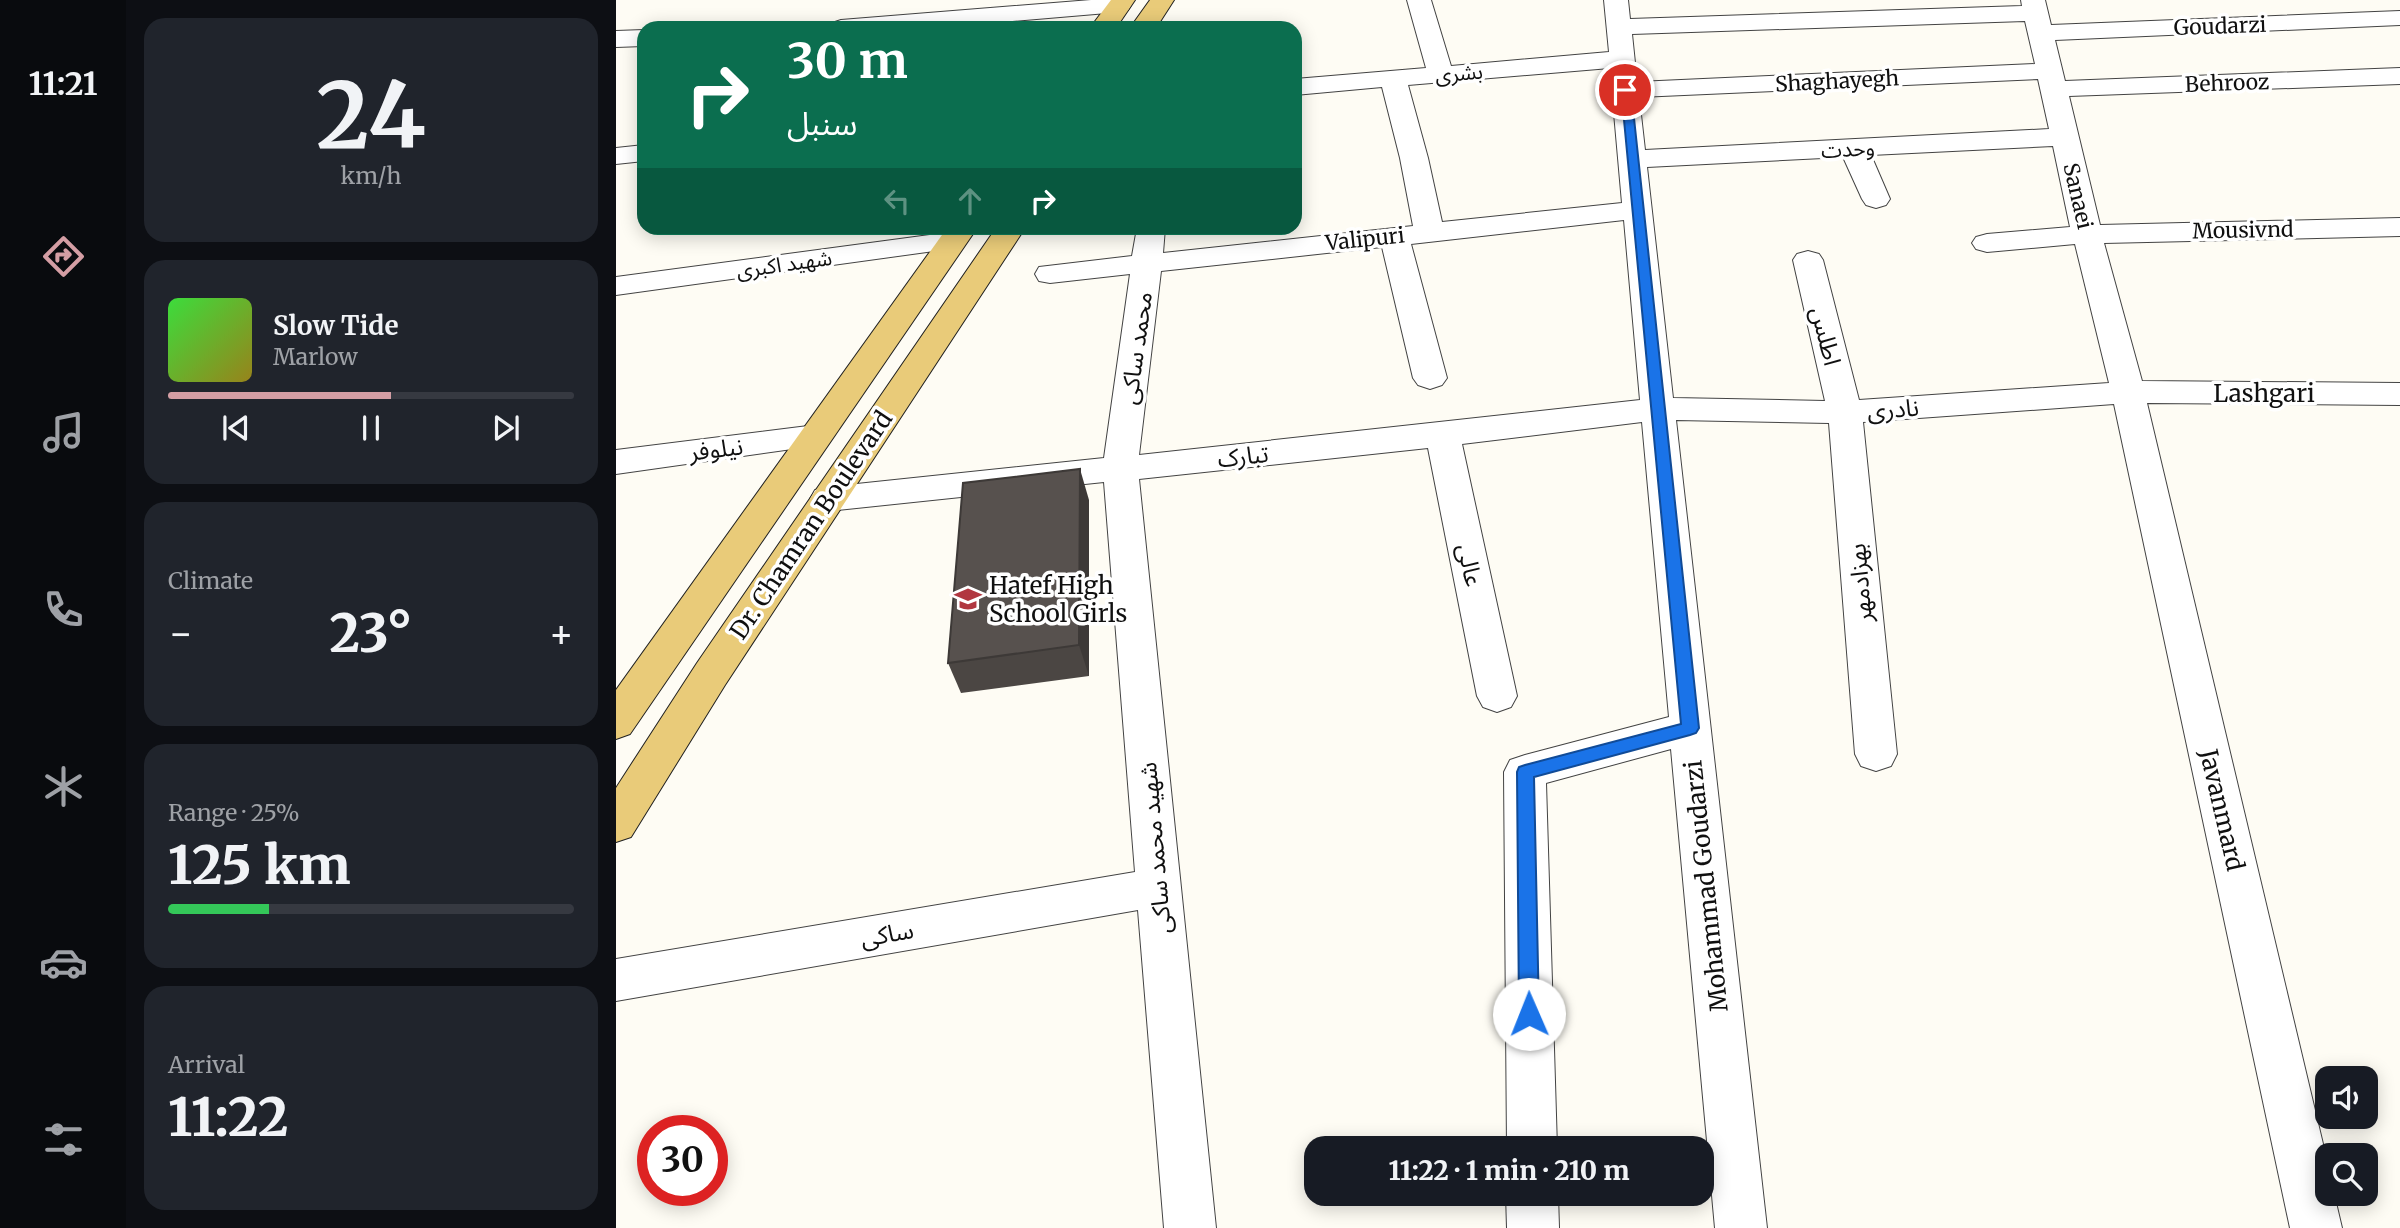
<!DOCTYPE html>
<html lang="en">
<head>
<meta charset="utf-8">
<style>
  body { margin:0; font-family:Merriweather,"Noto Sans Arabic",serif; background:#20242c; color:#f1f3f6; height:100vh; display:flex; flex-direction:column; font-size:26px; white-space:nowrap }
  * { box-sizing:border-box; margin:0 }
  p { font-size:23px; color:#9ea1a6 }
  .icon { flex:none; width:38px; height:38px; fill:none; stroke:currentColor; stroke-width:2; stroke-linecap:round; stroke-linejoin:round }
  .map { position:relative; flex:1; overflow:hidden }
  .panel { display:flex; flex-direction:column; gap:18px; padding:18px; background:#0d0f14; width:490px }
  .panel>* { flex:none }
  .hud { position:absolute; left:21px; top:21px; width:665px; height:214px; border-radius:21px; box-shadow:0 4px 18px #0003; background:#0b6e4f; color:#fff; overflow:hidden }
  .buttons { position:absolute; left:1699px; top:1066px; display:grid; gap:14px }
  .buttons a { display:grid; place-items:center; width:63px; height:63px; border-radius:14px; background:#171b24; box-shadow:0 4px 18px #0003; font-size:35px }
  .speed { position:absolute; left:21px; top:1115px; display:flex; gap:14px; font-size:35px; font-weight:700; text-align:center }
  .speed>* { display:grid; place-content:center; width:91px; height:91px; border-radius:50%; background:#171b24; box-shadow:0 4px 18px #0003; line-height:1 }
  .speed .limit { border:10px solid #d22; background:#fff; color:#111 }
  .pin { position:absolute; display:grid; place-items:center; width:60px; height:60px; color:#fff; margin:-30px; border:4px solid #fff; border-radius:50%; box-shadow:0 2px 7px #0007 }
  .me { position:absolute; width:77px; margin:-38px; rotate:359deg; stroke-linejoin:round; filter:drop-shadow(0 0 5px #0008) }
  .turn { display:flex; align-items:center; gap:24px; height:147px; padding:0 35px; font-size:32px }
  .turn .icon { width:91px; height:91px; stroke-width:2.5 }
  .turn b { display:block; font-size:49px; line-height:60px }
  .lanes { display:flex; align-items:center; height:66px; padding:0 35px; background:#0003; justify-content:center; gap:35px; direction:ltr }
  .lanes .off { opacity:.35 }
  .big { font-size:52px; font-weight:800; line-height:1.1 }
  .panel .widget { flex:1; display:flex; flex-direction:column; justify-content:center; gap:10px; min-width:0; padding:0 24px; border-radius:21px; background:#20242c }
  .panel .dial { align-items:center; gap:0 }
  .dial b { font-size:91px; line-height:1 }
  .song { display:flex; align-items:center; gap:21px }
  .cover { width:84px; height:84px; border-radius:10px; background:linear-gradient(135deg,hsl(120 70% 55%),hsl(50 70% 35%)) }
  .played { height:7px; border-radius:4px; background:linear-gradient(90deg,#d49ea4 55%,#363941 55%) }
  .keys { display:flex; justify-content:space-around; direction:ltr }
  .heat { display:flex; justify-content:space-between; align-items:center; font-size:38px; direction:ltr }
  .charge { height:10px; border-radius:5px; background:linear-gradient(90deg,#34c759 25%,#363941 0) }
  .trip { position:absolute; left:688px; top:1136px; width:410px; height:70px; border-radius:21px; background:#171b24; box-shadow:0 4px 18px #0003; font-weight:800; line-height:70px; text-align:center }
  main { display:flex; flex:1; min-height:0 }
  .tab-bar { display:flex; flex-direction:column; width:126px; justify-content:space-around; align-items:center; background:#090b0e; color:#9ea1a6 }
  .tab-bar .icon { width:49px; height:49px }
  .tab-bar .active { color:#d49ea4 }
  .tab-bar b { font-size:32px; color:#f1f3f6 }
  .map>svg:first-child { display:block }
  .lines { fill:none; stroke-linecap:round; stroke-linejoin:round }
  .minor-casing { stroke:#434343; stroke-width:2 }
  .major-casing { stroke:#212121; stroke-width:2 }
  .minor { fill:#fff; fill-rule:evenodd }
  .major { fill:#e9cb79; fill-rule:evenodd }
  .wall { fill:#4b4643 }
  .shaded-wall { fill:#3d3937 }
  .building { fill:#57514e; stroke:#3d3937; stroke-width:2 }
  .route { fill:#1a73e8; stroke:#114b97; stroke-width:2 }
  .labels { text-anchor:middle; dominant-baseline:central; stroke-width:7; stroke-linejoin:round; paint-order:stroke }
  .far-street-label { font-size:21px; fill:#101010; stroke:#fff }
  .street-label { font-size:24px; fill:#101010; stroke:#fff }
  .poi-label { font-size:24px; fill:#101010; stroke:#fff; text-anchor:start }
</style>
</head>
<body>
<main>
<nav class="tab-bar">
<b>11:21</b>
<svg class="icon active" aria-label="directions" viewBox="0 0 24 24"><path d="M12 3l9 9-9 9-9-9zM9 14v-3h6M13 9l2 2-2 2"/></svg>
<svg class="icon" aria-label="music" viewBox="0 0 24 24"><path d="M9 18V5l10-2v13"/><circle cx="6" cy="18" r="3"/><circle cx="16" cy="16" r="3"/></svg>
<svg class="icon" aria-label="phone" viewBox="0 0 24 24"><path d="M5 4h4l2 5-3 2q2 4 5 5l2-3 5 2v4C11 20 4 13 5 4z"/></svg>
<svg class="icon" aria-label="climate" viewBox="0 0 24 24"><path d="M12 3v18M4 7l16 10M4 17L20 7"/></svg>
<svg class="icon" aria-label="car" viewBox="0 0 24 24"><path d="M5 17H2v-5l4-1 3-4h7l3 4 3 1v5h-3M9 17h6M6 11h13"/><circle cx="7" cy="17" r="2"/><circle cx="17" cy="17" r="2"/></svg>
<svg class="icon" aria-label="filters" viewBox="0 0 24 24"><path d="M4 7h16M4 17h16"/><circle cx="9" cy="7" r="2"/><circle cx="15" cy="17" r="2"/></svg>
</nav>
<section class="panel">
<div class="widget dial"><b>24</b><p>km/h</p></div>
<div class="widget">
<div class="song"><i class="cover"></i><div><b>Slow Tide</b><p>Marlow</p></div></div>
<div class="played"></div>
<div class="keys"><svg class="icon" aria-label="previous" viewBox="0 0 24 24"><path d="M18 5L8 12l10 7zM5 5v14"/></svg><svg class="icon" aria-label="pause" viewBox="0 0 24 24"><path d="M8 5v14M16 5v14"/></svg><svg class="icon" aria-label="next" viewBox="0 0 24 24"><path d="M6 5l10 7-10 7zM19 5v14"/></svg></div>
</div>
<div class="widget"><p>Climate</p>
<div class="heat"><a>−</a><b class="big">23°</b><a>+</a></div>
</div>
<div class="widget"><p>Range · 25%</p><b class="big">125 km</b><div class="charge"></div></div>
<div class="widget"><p>Arrival</p><b class="big">11:22</b></div>
</section>
<div class="map">
<svg width="1784" height="1228" viewBox="0 0 1784 1228">
  <rect width="100%" height="100%" fill="#fefcf4"/>
  <g class="lines">
    <defs>
      <g id="minor">
        <path d="M475 0H512L515 5 512 10 503 12 315 28H212L216 23 225 20Z"/>
        <path d="M791 0H815L835 66 993 52 988 0H1012L1014 19 1406 6 1405 0H1429L1435 25 1784 11V25L1439 40 1449 81 1784 68V84L1453 96 1484 225 1784 218V236L1488 243 1526 381 1784 383V405L1531 403 1712 1165V1194H1718L1726 1228H1674L1498 404 1247 422 1281 754 1275 766 1260 771 1245 766 1239 754 1213 423 1060 420 1151 1228H1099L1055 749 930 783 941 1148H891L888 772 894 760 909 755 1053 717 1026 422 846 444 901 696 895 707 881 712 867 707 861 696 812 448 523 479 600 1228H548L522 910 0 1001V959L519 872 488 482 212 511 199 508 194 499 199 490 212 487 488 458 514 274 434 283 423 281 419 274 423 267 516 256 521 228H549L547 253 797 226 784 158 766 87 679 95V79L810 68ZM1409 21 1419 64 1021 82 1016 34ZM994 68 1006 203 826 222 812 158 792 85ZM1422 79 1433 129 1029 150 1023 97ZM1437 146 1454 227 1371 234 1360 237 1356 243 1360 249 1371 252 1459 244 1493 383 1243 400 1207 260 1203 254 1192 251 1181 254 1177 260 1209 401 1057 398 1031 167 1227 157 1246 199 1250 205 1260 208 1270 205 1274 199 1255 155ZM1008 220 1024 400 523 455 545 271 766 247 797 378 802 385 814 389 826 385 831 378 795 244Z"/>
        <path d="M28 30V46L0 47V31Z"/>
        <path d="M28 145V161L0 164V148Z"/>
        <path d="M336 232 347 235 351 241 347 247 0 295V277Z"/>
        <path d="M200 425 212 428 217 436 212 444 0 474V450Z"/>
        <path d="M890 1194H942L943 1228H891Z"/>
      </g>
      <g id="major">
        <path d="M495 0H519L500 28H474Z"/>
        <path d="M534 0H558L540 28H514Z"/>
        <path d="M331 228H361L14 734 0 739V690Z"/>
        <path d="M380 228H409L109 685 15 837 0 842V788L81 663Z"/>
      </g>
    </defs>
    <use href="#minor" class="minor-casing"/>
    <use href="#major" class="major-casing"/>
    <use href="#minor" class="minor"/>
    <use href="#major" class="major"/>
  </g>
  <path class="wall" d="M473 500V676L345 693 332 663Z"/>
  <path class="shaded-wall" d="M464 469 473 500V676L463 645Z"/>
  <path class="building" d="M464 469 463 645 332 663 347 483Z"/>
  <path class="route" d="M1005 88 1015 90 1083 728 1080 733 1074 735 918 777 923 1014 920 1020 913 1023 906 1020 903 1014 901 772 903 767 909 765 1065 724Z"/>
  <defs>
    <symbol id="school-bare" viewBox="-9 -9 18 18"><path d="M0-5L7-2L0 1L-7-2ZM-4 1L0 2.5L4 1V4Q0 6-4 4Z" fill="#b13740" stroke="#fff" stroke-width="2.5" paint-order="stroke"/></symbol>
  </defs>
  <g fill-rule="evenodd">
    <use href="#school-bare" x="333" y="580" width="38" height="38"/>
  </g>
  <g class="labels">
    <g class="far-street-label">
      <text transform="translate(1604 26) rotate(-2)">Goudarzi</text>
      <text transform="translate(843 73) rotate(-5)">بشری</text>
      <text transform="translate(1221 81) rotate(-3)">Shaghayegh</text>
      <text transform="translate(1611 83) rotate(-2)">Behrooz</text>
      <text transform="translate(1232 149) rotate(-3)">وحدت</text>
      <text transform="translate(1462 196) rotate(77)">Sanaei</text>
      <text transform="translate(1627 230) rotate(-1)">Mousivnd</text>
      <text transform="translate(749 239) rotate(-6)">Valipuri</text>
      <text transform="translate(168 264) rotate(-8)">شهید اکبری</text>
    </g>
    <g class="street-label">
      <text transform="translate(1210 336) rotate(76)">اطلس</text>
      <text transform="translate(520 348) rotate(-82)">محمد ساکی</text>
      <text x="1648" y="393">Lashgari</text>
      <text transform="translate(1277 409) rotate(-4)">نادری</text>
      <text transform="translate(100 449) rotate(-7)">نیلوفر</text>
      <text transform="translate(627 456) rotate(-6)">تبارک</text>
      <text transform="translate(195 525) rotate(-56)">Dr. Chamran Boulevard</text>
      <text transform="translate(854 565) rotate(78)">عالی</text>
      <text transform="translate(1244 583) rotate(-95)">بهزادمهر</text>
      <text transform="translate(1606 810) rotate(77)">Javanmard</text>
      <text transform="translate(539 848) rotate(-95)">شهید محمد ساکی</text>
      <text transform="translate(1090 886) rotate(-96)">Mohammad Goudarzi</text>
      <text transform="translate(271 934) rotate(-10)">ساکی</text>
    </g>
    <g class="poi-label">
      <text x="373" y="585">Hatef High<tspan x="373" dy="28">School Girls</tspan></text>
    </g>
  </g>
</svg>
<div class="buttons">
<a><svg class="icon" aria-label="sound" viewBox="0 0 24 24"><path d="M4 9h4l5-4v14l-5-4H4zM17 9q2 3 0 6"/></svg></a>
<a><svg class="icon" aria-label="search" viewBox="0 0 24 24"><circle cx="10" cy="10" r="6"/><path d="M15 15l6 6"/></svg></a>
</div>
<div class="speed"><div class="limit">30</div></div>
<div class="pin" style="left:1009px;top:90px;background:#d93025"><svg class="icon" aria-label="arrive" viewBox="0 0 24 24"><path d="M6 21V4h12l-3 4 3 4H6"/></svg></div>
<svg class="me" style="left:913px;top:1014px" viewBox="-20 -20 40 40"><circle r="19" fill="#fff"/><path d="M0-13L10 11 0 6-10 11z" fill="#1a73e8"/></svg>
<div class="trip">11:22 · 1 min · 210 m</div>
<div class="hud">
<div class="turn"><svg class="icon" aria-label="right" viewBox="0 0 24 24"><path d="M7 20v-9h11M14 6l5 5-5 5"/></svg><div><b>30 m</b>سنبل</div></div>
<div class="lanes"><svg class="icon off" aria-label="left" viewBox="0 0 24 24"><path d="M17 20v-9H6M10 6l-5 5 5 5"/></svg><svg class="icon off" aria-label="ahead" viewBox="0 0 24 24"><path d="M12 20V5M6 11l6-6 6 6"/></svg><svg class="icon" aria-label="right" viewBox="0 0 24 24"><path d="M7 20v-9h11M14 6l5 5-5 5"/></svg></div>
</div>
</div>
</main>
</body>
</html>
